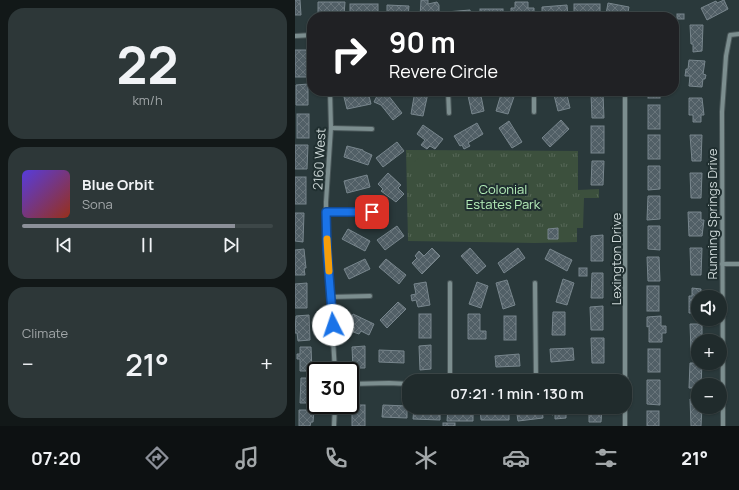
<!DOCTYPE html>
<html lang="en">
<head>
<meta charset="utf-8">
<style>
  body { margin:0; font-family:Manrope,sans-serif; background:#2d3738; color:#f1f3f6; height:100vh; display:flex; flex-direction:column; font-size:15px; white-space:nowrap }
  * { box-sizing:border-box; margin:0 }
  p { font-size:13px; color:#a2a7a9 }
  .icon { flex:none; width:22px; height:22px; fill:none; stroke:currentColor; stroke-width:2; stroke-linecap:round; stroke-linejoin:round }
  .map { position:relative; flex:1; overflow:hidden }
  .drawer { display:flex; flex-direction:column; gap:8px; padding:8px; background:#121818; width:295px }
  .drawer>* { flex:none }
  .guide { position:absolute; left:12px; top:12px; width:372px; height:84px; border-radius:16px; box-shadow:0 1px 3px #0004,0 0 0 1px #3d4748; background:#202124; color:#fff; overflow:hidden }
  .buttons { position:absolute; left:396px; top:290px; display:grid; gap:8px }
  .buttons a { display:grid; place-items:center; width:36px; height:36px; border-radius:50%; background:#202b2c; box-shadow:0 1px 3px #0004,0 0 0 1px #3d4748; font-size:20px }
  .speed { position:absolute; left:12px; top:362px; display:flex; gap:8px; font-size:20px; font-weight:700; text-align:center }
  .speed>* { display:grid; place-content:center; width:52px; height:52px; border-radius:50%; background:#202b2c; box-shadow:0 1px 3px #0004,0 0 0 1px #3d4748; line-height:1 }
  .speed .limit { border:2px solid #111; border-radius:6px; background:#fff; color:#111 }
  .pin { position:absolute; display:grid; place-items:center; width:34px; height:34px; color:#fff; margin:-17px; border-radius:8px; box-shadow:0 2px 6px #0006 }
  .me { position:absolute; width:44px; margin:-22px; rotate:356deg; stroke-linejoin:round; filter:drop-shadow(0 0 3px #0008) }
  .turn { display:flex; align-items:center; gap:14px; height:84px; padding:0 16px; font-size:18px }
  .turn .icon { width:52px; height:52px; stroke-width:2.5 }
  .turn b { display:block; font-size:28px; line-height:34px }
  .big { font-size:30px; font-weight:600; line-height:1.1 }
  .drawer .card { flex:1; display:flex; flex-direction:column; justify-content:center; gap:6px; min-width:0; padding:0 14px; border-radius:16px; background:#2d3738 }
  .drawer .dial { align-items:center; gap:0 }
  .dial b { font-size:52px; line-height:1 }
  .song { display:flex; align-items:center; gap:12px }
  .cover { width:48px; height:48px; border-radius:6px; background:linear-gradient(135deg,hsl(250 70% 55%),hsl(10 70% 35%)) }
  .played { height:4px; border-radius:2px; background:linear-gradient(90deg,#8c9099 85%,#3d4748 85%) }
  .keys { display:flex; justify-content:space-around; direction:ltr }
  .heat { display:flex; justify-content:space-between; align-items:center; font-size:22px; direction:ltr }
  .trip { position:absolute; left:107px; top:374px; width:230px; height:40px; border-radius:16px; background:#202b2c; box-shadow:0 1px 3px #0004,0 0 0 1px #3d4748; font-weight:600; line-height:40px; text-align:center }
  .tab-bar { display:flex; height:64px; justify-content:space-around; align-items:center; background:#0d1112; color:#a2a7a9 }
  .tab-bar .icon { width:28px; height:28px }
  .tab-bar .selected { color:#8c9099 }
  .tab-bar b { font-size:18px; color:#f1f3f6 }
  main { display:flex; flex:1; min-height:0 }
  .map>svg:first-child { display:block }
  .grass { fill:url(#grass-tufts) }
  .garden { fill:#3c503d }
  .building { fill:url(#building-cross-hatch); stroke:#78868d }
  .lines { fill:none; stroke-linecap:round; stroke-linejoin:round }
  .street-casing { stroke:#4a5759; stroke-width:6 }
  .street { stroke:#7c8e8f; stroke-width:4 }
  .route-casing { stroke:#114b97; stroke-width:10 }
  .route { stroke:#1a73e8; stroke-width:7 }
  .slow { stroke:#f59e0b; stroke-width:7 }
  .labels { text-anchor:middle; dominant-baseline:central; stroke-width:4; stroke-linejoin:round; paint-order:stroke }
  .street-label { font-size:13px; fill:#ced8d8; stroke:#202f30 }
  .park-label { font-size:13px; fill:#b5eeb9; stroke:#202f30 }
</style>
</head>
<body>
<main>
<section class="drawer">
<div class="card dial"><b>22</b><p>km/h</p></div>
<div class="card">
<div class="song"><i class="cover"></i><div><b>Blue Orbit</b><p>Sona</p></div></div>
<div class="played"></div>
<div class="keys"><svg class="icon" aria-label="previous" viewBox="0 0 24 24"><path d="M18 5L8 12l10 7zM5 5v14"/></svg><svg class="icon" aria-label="pause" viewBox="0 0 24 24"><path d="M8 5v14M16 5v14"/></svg><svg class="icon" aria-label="next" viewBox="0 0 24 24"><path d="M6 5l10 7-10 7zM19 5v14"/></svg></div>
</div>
<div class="card"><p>Climate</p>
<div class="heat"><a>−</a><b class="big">21°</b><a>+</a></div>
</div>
</section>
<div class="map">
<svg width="444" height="426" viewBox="0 0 444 426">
  <defs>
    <pattern id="grass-tufts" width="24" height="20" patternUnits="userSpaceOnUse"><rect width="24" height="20" fill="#3c503d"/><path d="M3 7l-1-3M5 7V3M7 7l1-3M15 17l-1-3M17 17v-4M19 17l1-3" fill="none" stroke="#576858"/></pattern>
    <pattern id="building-cross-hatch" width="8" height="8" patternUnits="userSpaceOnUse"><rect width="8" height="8" fill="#515f66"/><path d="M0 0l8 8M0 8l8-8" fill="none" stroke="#69757b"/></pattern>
  </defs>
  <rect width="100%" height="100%" fill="#2a393b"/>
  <path class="grass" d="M111 150 283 151V190L304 189V198H289L288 228H282V242L240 243 113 241Z"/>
  <path class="garden" d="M124 158H131V170H119V162Z"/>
  <g class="building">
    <path d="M0 0H5L6 15H0Z"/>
    <path d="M126 0H133V4L142 2 144 5V17H125Z"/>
    <path d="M429 0 433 9 412 20 406 8 421 1 422 3Z"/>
    <path d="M23 2H50L49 15 23 16Z"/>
    <path d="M220 2H233V8H239V17H216V8H220Z"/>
    <path d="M313 3 334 7 332 17 311 14Z"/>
    <rect x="55" y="4" width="28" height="12"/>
    <rect x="279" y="4" width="26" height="13"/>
    <path d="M92 5 114 6 113 17H92Z"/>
    <path d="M272 5 273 17H247V7Z"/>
    <rect x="185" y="9" width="23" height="8"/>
    <path d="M175 10 176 17H151V12Z"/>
    <rect x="382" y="14" width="7" height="5"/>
    <path d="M395 25H408L407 51 398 52V44H396Z"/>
    <rect x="0" y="50" width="13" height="27"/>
    <path d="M394 60 410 61 408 74 411 75 410 79H408L407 87 394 86 395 76H390L391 69H393Z"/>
    <path d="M13 84V105H1V85Z"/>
    <path d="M120 91 133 93 128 116 116 114Z"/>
    <path d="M172 91H185L189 111 177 114Z"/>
    <path d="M207 91H221L213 114 201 111Z"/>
    <path d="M258 91H271L275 108 263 111Z"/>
    <rect x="353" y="91" width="12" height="7"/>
    <path d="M73 92 76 104 52 109 49 97Z"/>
    <path d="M84 92 93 95 107 113 98 120 86 105 79 102Z"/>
    <path d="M296 94H308L309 118H297Z"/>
    <path d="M394 98H407L409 115H406V122H398V115H394Z"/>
    <rect x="353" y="105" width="12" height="24"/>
    <rect x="2" y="114" width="12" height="24"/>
    <path d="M266 120 274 129 255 147 247 138Z"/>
    <path d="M214 121 227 142 217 148 204 128Z"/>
    <path d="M182 123 188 134 173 143 175 146 169 149 167 145 165 146 159 136Z"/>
    <path d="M128 125 148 139 140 149 135 146 132 149 126 145 130 140 122 134Z"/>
    <rect x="296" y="126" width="13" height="27"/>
    <rect x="353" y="135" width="12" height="24"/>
    <path d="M395 135H407L406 161H397Z"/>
    <path d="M102 142 109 151 88 167 81 158Z"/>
    <path d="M0 145H13L12 169H0Z"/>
    <path d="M52 146 68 150V151L77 155 73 165 49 157Z"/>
    <path d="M297 161H309L308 185H296Z"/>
    <path d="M353 166H365V189L353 190Z"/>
    <path d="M93 173 106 185 103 188 109 194 101 202 86 191 88 189 83 184Z"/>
    <path d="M395 173H407L406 198H396Z"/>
    <path d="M72 175 75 187 52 193 49 181Z"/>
    <rect x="0" y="177" width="11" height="27"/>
    <path d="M353 196H365V219L352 220Z"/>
    <path d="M393 212H406V220H409L407 236H394Z"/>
    <path d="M0 213H9L8 242 0 241Z"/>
    <path d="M102 226 109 236 90 250 82 240Z"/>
    <path d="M353 226H365V250L353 249Z"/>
    <path d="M263 228V239H253V229Z"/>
    <path d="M53 229 75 241 70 251 47 239Z"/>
    <path d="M308 235V261H296V236Z"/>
    <path d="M137 248 145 256 127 274 117 263 122 258 120 256 124 251 129 256Z"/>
    <path d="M175 248 191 266 182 274 166 256Z"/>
    <path d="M223 248 230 258 209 273 203 263Z"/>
    <path d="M395 248H407L406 275H396Z"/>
    <path d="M9 249 11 268H9L10 275H0V250Z"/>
    <path d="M255 249 277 260 272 271 250 259Z"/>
    <path d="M352 257H364L365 281H353Z"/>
    <path d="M70 259 75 269 54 279 49 269Z"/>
    <path d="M91 259 111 275 104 284 84 267Z"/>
    <rect x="284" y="268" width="8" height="8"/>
    <path d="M297 273H308V298H296Z"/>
    <path d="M268 279 279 283 272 305 261 302Z"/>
    <path d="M212 280 220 305 208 309 201 283Z"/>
    <path d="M131 282 135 305 123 307 121 300 117 301 116 295 121 294 119 284Z"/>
    <path d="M182 282 193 286 186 308 174 304Z"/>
    <path d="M12 283V308H0V284Z"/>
    <rect x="352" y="286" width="12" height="25"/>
    <path d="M397 288 406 289V296H409V297H403V313H394V296H397Z"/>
    <path d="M103 302 111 309 92 328 85 320Z"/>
    <path d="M308 306V330H296L295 307Z"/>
    <path d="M258 312H270V335H257Z"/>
    <path d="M58 314 79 324 74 335 66 331 64 334 58 332 60 328 52 325Z"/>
    <rect x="124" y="314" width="12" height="24"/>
    <path d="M173 314H185V331H191V339H173Z"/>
    <path d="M14 315 15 340 3 341 2 333H0L1 316Z"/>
    <rect x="209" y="316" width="12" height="24"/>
    <path d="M366 316V326H371V333H367V342H354V326L352 327V317Z"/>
    <path d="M395 324H407V341H403V351H396Z"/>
    <path d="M296 338H309V363H297Z"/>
    <path d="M136 345V369L125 370 124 346Z"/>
    <path d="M70 346V368H58L57 347Z"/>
    <path d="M5 347H16L17 371H5V359H2V354H5Z"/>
    <path d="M278 348 279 360 256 362 255 349Z"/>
    <rect x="353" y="349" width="12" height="23"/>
    <path d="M84 350 109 351V363L84 362Z"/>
    <path d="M224 354 225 366 201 367 200 356Z"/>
    <path d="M395 363H407L406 385H403V388H394Z"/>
    <path d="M6 378H18V403H5Z"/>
    <path d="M352 380H365V405L352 404Z"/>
    <path d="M395 399H403V407H407L406 426H396Z"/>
    <rect x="57" y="405" width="13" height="21"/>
    <path d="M88 405 112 406V418L87 417Z"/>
    <path d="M119 407 145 408V420L118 419Z"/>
    <path d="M221 407H231V408L247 407 248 418 223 421Z"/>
    <path d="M256 407H280L281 413 271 414V418L260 419V414L257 415Z"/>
    <path d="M294 407H307L306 422H294Z"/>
    <path d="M153 408 178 409V421H152Z"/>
    <path d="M214 408V420H186L185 409Z"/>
    <path d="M4 410H19L18 422H16L15 426H4Z"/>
    <rect x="352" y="411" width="12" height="15"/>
    <rect x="148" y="423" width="12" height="3"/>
  </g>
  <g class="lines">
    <defs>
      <g id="street">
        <path d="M0 36 17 35"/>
        <path d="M35 91 36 128 31 202V229L40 371"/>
        <path d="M153 91 154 113"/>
        <path d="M239 91V112"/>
        <path d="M36 128 77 129"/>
        <path d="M31 212H77"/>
        <path d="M427 264H444"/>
        <path d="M155 283V381"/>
        <path d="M240 283 241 381"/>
        <path d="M35 297 75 296"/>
        <path d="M268 381 288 379H331"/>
        <path d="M55 384 94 383 114 384"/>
        <path d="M39 426 40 405"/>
        <path d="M330 426V91"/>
        <path d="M428 426 427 112 431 56 435 35 444 34"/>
      </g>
    </defs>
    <use href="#street" class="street-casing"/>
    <use href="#street" class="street"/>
  </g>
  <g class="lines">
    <defs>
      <path id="route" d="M38 325 32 250 31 212H77"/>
    </defs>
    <use href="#route" class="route-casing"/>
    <use href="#route" class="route"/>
    <path class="slow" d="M32 239 34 271"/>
  </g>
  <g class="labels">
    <g class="street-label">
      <text transform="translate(24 159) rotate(-87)">2160 West</text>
      <text transform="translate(417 214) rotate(-90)">Running Springs Drive</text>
      <text transform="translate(321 259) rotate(-90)">Lexington Drive</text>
    </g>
    <g class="park-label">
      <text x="208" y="189">Colonial<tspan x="208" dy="15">Estates Park</tspan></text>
    </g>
  </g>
</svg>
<div class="buttons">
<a><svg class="icon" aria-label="sound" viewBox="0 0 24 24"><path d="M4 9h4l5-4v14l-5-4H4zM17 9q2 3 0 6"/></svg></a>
<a>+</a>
<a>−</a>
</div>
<div class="speed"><div class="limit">30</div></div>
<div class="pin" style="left:77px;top:212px;background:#d93025"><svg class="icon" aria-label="arrive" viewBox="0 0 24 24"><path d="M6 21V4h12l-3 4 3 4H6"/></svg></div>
<svg class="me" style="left:38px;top:325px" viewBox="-20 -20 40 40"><circle r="19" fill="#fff"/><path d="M0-13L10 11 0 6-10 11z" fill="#1a73e8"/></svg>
<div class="trip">07:21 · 1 min · 130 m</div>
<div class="guide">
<div class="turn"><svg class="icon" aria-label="right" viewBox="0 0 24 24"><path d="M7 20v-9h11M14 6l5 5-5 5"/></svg><div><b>90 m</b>Revere Circle</div></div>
</div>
</div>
</main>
<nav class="tab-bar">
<b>07:20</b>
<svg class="icon selected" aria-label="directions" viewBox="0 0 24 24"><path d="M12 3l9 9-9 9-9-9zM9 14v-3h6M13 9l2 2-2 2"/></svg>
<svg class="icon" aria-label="music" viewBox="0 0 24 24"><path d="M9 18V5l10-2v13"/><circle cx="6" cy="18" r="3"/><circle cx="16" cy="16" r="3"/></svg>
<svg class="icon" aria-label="phone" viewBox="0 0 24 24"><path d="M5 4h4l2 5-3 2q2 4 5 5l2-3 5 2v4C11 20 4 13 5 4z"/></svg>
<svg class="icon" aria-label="climate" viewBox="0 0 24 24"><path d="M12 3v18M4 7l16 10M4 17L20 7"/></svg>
<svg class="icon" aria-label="car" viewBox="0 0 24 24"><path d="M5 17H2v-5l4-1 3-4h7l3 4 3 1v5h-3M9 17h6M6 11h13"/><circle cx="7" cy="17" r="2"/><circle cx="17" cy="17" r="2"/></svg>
<svg class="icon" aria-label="filters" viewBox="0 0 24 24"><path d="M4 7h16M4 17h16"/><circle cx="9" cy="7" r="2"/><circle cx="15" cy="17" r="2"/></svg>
<b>21°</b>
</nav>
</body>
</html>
